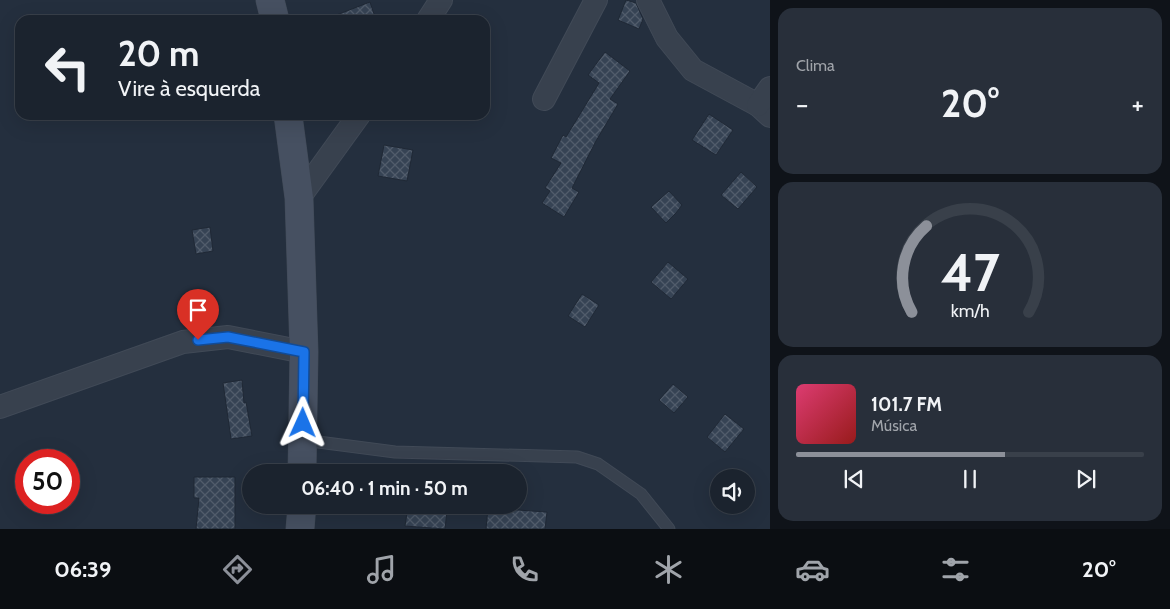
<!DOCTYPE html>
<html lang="pt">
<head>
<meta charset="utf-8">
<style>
  body { margin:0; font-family:Cabin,sans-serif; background:#282f3a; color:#f1f3f6; height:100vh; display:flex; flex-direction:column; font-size:19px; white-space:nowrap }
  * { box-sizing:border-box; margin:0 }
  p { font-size:16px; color:#a0a4aa }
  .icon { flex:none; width:28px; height:28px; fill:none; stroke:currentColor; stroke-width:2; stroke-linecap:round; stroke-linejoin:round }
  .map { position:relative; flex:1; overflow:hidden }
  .panel { display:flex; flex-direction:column; gap:8px; padding:8px; background:#0f1319; width:400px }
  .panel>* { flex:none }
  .top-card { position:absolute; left:15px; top:15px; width:475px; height:105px; border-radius:15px; box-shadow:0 5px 20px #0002,0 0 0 1px #39404a; background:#1b232e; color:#f1f3f6; overflow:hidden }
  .fabs { position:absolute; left:710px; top:469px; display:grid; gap:10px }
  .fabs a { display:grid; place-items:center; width:45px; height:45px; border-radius:50%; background:#1b232e; box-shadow:0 5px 20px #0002,0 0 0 1px #39404a; font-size:25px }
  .speed { position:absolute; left:15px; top:449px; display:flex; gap:10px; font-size:25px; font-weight:700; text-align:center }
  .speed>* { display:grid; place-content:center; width:65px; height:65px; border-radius:50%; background:#1b232e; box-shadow:0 5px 20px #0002,0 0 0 1px #39404a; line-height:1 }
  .speed .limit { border:8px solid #d22; background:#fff; color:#111 }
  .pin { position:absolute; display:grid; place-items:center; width:42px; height:42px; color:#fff; margin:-51px -21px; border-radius:50% 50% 50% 0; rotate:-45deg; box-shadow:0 0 5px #0007 }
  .pin .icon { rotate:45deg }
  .me { position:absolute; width:55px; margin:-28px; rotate:1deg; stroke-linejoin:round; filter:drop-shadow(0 0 4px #0008) }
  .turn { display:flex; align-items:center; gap:18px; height:105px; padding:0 20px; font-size:22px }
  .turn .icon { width:65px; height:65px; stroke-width:2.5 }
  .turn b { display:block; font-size:35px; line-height:42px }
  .big { font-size:38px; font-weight:700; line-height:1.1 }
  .panel .widget { flex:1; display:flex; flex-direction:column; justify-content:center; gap:8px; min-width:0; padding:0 18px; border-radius:15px; background:#282f3a }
  .panel .dial { align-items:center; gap:0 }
  .dial svg { height:130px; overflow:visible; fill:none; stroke:#39404a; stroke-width:7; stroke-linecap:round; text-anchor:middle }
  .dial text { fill:#f1f3f6; stroke:none }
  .song { display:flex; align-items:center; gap:15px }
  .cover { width:60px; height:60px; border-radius:8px; background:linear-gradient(135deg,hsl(340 70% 55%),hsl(0 70% 35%)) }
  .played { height:5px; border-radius:2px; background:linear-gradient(90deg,#8c9099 60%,#39404a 60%) }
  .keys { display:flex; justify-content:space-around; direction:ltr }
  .heat { display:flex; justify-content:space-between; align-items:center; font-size:28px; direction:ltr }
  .trip { position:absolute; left:242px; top:464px; width:285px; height:50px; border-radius:25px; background:#1b232e; box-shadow:0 5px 20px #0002,0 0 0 1px #39404a; font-weight:700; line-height:50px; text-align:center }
  .tabs { display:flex; height:80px; justify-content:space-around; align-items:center; background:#0b0e12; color:#a0a4aa }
  .tabs .icon { width:35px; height:35px }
  .tabs .selected { color:#8c9099 }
  .tabs b { font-size:22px; color:#f1f3f6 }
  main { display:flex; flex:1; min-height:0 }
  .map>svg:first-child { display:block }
  .building { fill:url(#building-cross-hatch); stroke:#1f2835 }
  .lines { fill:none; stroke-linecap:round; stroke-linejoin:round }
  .service-casing { stroke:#414a57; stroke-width:13 }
  .minor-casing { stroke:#414a57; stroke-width:24 }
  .secondary-casing { stroke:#414a57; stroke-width:29 }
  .service { stroke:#38414e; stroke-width:11 }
  .minor { stroke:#38414e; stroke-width:22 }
  .secondary { stroke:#465061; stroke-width:28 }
  .route-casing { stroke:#114b97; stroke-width:12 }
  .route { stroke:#1a73e8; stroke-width:9 }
</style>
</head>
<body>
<main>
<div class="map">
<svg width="770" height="529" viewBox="0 0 770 529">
  <defs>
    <pattern id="building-cross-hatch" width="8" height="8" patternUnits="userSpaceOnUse" patternTransform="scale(1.25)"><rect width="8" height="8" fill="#364354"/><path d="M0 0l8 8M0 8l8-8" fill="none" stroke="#515c6b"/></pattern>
  </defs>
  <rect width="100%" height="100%" fill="#242f3e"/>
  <g class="building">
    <path d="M626 0 636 3 643 19 639 29 618 20Z"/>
    <path d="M370 2 376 20H326V19Z"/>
    <path d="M605 52 630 71 610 99 618 104 596 141 572 188 579 192 564 217 542 203 550 191 545 188 561 163 551 158 563 135 566 137 599 83 588 75Z"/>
    <path d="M709 114 733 130 716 155 692 140Z"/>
    <path d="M384 145 413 150 407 181 378 176Z"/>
    <path d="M741 172 757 187 738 209 721 195Z"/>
    <path d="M669 191 682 205 676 213 666 223 651 207Z"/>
    <path d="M210 227 213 251 196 254 192 230Z"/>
    <path d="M668 262 688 279 671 299 651 282Z"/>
    <path d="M582 294 599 305 585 327 568 316Z"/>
    <path d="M242 380 244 403 246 402 252 436 231 439 223 383Z"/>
    <path d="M673 384 688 397 674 413 659 400Z"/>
    <path d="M725 414 744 429 725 452 707 437Z"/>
    <path d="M194 477H235V529H196L199 498H194Z"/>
    <path d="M408 506 447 511 445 529 405 526Z"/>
    <path d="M488 508 547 512 545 529H486Z"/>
  </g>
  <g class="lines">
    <defs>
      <path id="service" d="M303 440 395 452 577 457 598 464 641 494 669 529"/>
      <g id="minor">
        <path d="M648 0 667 38 693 70 758 105 770 116"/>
        <path d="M428 20 441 0"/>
        <path d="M544 99 596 0"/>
        <path d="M758 105 770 88"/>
        <path d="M299 198 359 115"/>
        <path d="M0 407 183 342 228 337 304 352"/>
      </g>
      <g id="secondary">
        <path d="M270 0 275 20"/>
        <path d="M288 115 299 198 304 352 302 472"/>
        <path d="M300 529 302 505"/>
      </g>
    </defs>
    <use href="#service" class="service-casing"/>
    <use href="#minor" class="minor-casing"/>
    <use href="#secondary" class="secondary-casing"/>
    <use href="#service" class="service"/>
    <use href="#minor" class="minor"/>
    <use href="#secondary" class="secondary"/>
  </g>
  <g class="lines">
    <defs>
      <path id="route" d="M198 340 228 337 304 352 303 423"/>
    </defs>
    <use href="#route" class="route-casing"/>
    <use href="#route" class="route"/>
  </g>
</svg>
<div class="fabs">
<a><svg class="icon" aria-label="sound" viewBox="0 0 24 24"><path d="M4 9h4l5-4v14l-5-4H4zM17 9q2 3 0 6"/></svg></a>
</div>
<div class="speed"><div class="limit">50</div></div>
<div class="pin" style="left:198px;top:340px;background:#d93025"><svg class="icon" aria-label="arrive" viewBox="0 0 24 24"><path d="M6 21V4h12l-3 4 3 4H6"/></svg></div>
<svg class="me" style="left:303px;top:423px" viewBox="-20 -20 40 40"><path d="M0-17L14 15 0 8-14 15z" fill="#1a73e8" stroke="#fff" stroke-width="4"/></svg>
<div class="trip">06:40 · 1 min · 50 m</div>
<div class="top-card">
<div class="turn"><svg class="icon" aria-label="left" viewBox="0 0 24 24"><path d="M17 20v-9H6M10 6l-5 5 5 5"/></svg><div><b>20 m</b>Vire à esquerda</div></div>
</div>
</div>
<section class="panel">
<div class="widget"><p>Clima</p>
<div class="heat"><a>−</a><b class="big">20°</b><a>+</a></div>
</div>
<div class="widget dial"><svg viewBox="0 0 100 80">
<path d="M14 69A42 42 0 1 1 86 69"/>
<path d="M14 69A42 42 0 0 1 23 16" stroke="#8c9099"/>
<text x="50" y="56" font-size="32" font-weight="700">47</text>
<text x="50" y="72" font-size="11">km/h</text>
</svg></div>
<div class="widget">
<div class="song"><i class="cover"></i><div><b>101.7 FM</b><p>Música</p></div></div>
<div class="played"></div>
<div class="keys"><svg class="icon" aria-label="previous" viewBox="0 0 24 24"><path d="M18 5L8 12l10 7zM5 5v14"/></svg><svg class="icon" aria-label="pause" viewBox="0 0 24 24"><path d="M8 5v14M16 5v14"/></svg><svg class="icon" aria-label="next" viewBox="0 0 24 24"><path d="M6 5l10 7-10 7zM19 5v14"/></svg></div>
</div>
</section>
</main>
<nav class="tabs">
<b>06:39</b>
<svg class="icon selected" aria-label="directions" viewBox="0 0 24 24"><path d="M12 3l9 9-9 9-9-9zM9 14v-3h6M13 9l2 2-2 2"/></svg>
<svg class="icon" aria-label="music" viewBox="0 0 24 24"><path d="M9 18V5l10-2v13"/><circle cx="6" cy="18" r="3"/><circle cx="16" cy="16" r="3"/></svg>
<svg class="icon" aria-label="phone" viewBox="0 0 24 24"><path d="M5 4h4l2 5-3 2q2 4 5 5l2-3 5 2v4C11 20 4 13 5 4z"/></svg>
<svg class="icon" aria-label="climate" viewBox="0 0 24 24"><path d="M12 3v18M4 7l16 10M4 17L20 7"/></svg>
<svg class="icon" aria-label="car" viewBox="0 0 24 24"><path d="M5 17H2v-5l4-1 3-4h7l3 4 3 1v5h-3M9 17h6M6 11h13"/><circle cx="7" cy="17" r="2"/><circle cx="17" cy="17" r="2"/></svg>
<svg class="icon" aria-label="filters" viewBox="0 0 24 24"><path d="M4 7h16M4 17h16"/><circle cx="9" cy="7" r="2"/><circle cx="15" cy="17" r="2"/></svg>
<b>20°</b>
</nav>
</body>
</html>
